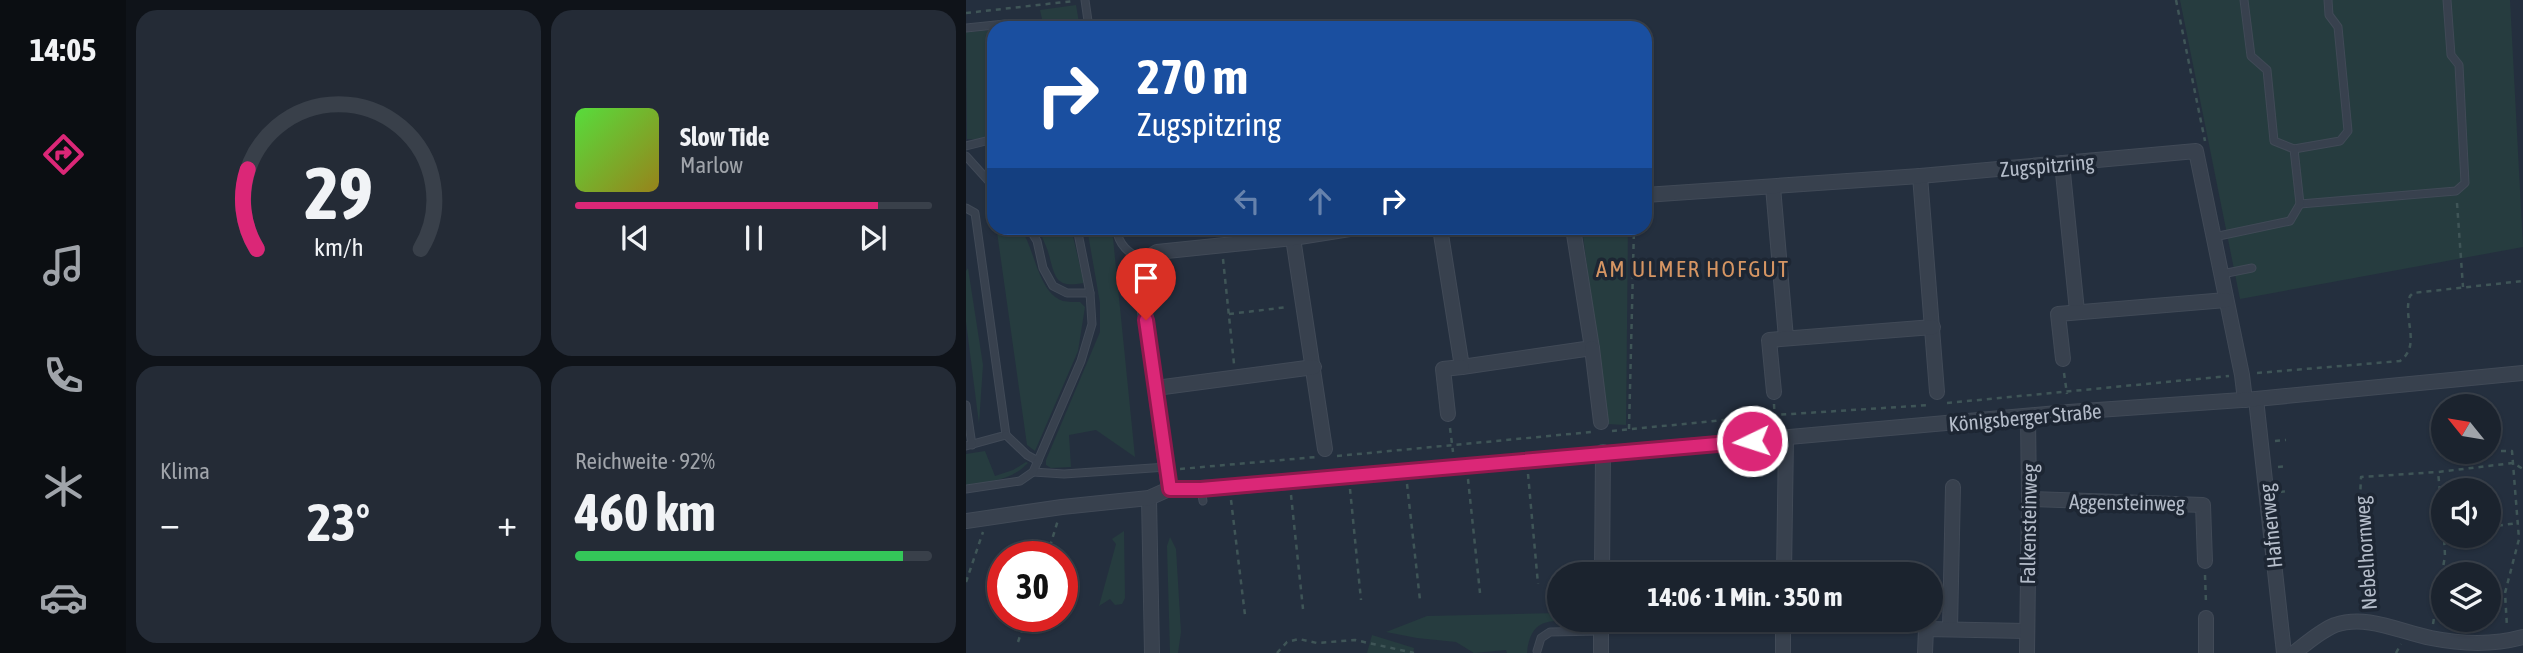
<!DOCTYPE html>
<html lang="de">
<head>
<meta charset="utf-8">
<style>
  body { margin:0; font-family:"Asap Condensed",sans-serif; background:#242b36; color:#f1f3f6; height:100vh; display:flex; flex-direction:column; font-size:26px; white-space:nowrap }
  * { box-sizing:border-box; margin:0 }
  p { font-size:23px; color:#a0a4aa }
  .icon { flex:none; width:38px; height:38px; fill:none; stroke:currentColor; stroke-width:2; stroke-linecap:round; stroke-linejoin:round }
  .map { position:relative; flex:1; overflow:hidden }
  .sheet { display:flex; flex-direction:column; gap:10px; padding:10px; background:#0f1319; width:840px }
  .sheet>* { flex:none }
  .top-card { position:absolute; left:21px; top:21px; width:665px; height:214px; border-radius:21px; box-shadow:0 2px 5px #0004,0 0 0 2px #39404a; background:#1a4fa0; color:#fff; overflow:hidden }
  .needle { width:46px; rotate:300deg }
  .tools { position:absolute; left:1465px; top:394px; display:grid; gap:14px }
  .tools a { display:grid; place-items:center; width:70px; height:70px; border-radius:50%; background:#1b232e; box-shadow:0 2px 5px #0004,0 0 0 2px #39404a; font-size:35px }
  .speed { position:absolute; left:21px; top:541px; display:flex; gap:14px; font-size:35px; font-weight:700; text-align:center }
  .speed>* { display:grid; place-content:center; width:91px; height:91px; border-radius:50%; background:#1b232e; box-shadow:0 2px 5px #0004,0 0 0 2px #39404a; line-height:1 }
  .speed .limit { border:10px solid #d22; background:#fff; color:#111 }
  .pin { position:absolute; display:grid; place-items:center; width:60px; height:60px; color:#fff; margin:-72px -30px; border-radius:50% 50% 50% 0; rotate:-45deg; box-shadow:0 0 7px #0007 }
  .pin .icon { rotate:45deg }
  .me { position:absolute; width:77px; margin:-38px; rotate:266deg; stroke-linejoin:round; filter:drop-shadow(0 0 5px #0008) }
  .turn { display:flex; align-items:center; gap:24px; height:147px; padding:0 35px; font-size:32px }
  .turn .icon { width:91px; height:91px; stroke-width:2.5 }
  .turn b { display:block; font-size:49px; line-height:60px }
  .lanes { display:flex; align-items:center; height:66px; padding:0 35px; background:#0003; justify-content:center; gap:35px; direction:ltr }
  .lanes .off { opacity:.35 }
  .big { font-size:52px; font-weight:700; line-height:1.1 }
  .sheet .widget { flex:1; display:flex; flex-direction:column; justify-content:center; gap:10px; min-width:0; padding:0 24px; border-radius:21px; background:#242b36 }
  .sheet .dial { align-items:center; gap:0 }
  .dial svg { height:182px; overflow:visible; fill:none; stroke:#39404a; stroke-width:7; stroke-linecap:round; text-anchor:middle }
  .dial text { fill:#f1f3f6; stroke:none }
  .song { display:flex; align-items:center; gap:21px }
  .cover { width:84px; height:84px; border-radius:10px; background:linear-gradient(135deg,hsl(110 70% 55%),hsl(50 70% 35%)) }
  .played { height:7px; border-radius:4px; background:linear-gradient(90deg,#db2777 85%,#39404a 85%) }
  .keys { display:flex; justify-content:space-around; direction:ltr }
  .heat { display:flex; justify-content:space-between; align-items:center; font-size:38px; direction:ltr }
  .charge { height:10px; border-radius:5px; background:linear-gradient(90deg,#34c759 92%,#39404a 0) }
  .sheet .tiles { flex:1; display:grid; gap:10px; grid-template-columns:repeat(2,1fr) }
  .trip { position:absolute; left:581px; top:562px; width:396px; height:70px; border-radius:35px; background:#1b232e; box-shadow:0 2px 5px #0004,0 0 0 2px #39404a; font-weight:700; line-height:70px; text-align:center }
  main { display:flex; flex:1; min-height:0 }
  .menu { display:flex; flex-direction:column; width:126px; justify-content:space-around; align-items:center; background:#0b0e12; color:#a0a4aa }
  .menu .icon { width:49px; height:49px }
  .menu .current { color:#db2777 }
  .menu b { font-size:32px; color:#f1f3f6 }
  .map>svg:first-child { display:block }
  .green { fill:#263c3f }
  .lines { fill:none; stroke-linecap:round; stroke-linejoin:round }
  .service-casing { stroke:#414a57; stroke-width:9 }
  .minor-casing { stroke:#414a57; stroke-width:16 }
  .path { stroke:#3f5557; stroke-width:2.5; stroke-dasharray:5 5; stroke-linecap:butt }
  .service { stroke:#38414e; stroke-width:7 }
  .minor { stroke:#38414e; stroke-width:14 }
  .route-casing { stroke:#8e194d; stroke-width:18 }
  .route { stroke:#db2777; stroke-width:12 }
  .labels { text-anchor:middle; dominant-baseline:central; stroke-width:7; stroke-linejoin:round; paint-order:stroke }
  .street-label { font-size:21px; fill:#b4bcc9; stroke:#1d2633 }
  .neighbourhood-label { font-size:23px; letter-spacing:2px; fill:#d59563; stroke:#1d2633 }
</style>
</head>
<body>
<main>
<nav class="menu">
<b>14:05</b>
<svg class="icon current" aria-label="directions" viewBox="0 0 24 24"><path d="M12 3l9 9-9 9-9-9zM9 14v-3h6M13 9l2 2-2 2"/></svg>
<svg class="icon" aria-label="music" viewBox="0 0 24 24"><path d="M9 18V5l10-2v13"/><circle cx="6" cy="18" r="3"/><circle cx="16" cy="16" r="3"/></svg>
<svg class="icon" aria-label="phone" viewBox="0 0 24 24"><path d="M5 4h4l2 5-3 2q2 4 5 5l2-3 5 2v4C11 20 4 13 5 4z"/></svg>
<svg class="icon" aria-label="climate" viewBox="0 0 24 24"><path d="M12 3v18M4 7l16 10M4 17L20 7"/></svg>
<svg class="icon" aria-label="car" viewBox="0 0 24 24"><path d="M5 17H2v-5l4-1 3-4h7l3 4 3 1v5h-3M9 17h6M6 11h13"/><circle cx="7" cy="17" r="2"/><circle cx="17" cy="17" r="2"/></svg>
</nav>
<section class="sheet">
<div class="tiles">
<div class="widget dial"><svg viewBox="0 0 100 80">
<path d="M14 69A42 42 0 1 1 86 69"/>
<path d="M14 69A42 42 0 0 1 10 34" stroke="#db2777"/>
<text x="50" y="56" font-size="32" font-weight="700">29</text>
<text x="50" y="72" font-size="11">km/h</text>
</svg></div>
<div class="widget">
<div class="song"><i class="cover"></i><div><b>Slow Tide</b><p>Marlow</p></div></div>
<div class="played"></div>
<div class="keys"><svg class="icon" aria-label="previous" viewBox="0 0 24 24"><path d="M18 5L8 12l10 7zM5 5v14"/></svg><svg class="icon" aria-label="pause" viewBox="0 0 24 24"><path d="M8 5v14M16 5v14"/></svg><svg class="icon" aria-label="next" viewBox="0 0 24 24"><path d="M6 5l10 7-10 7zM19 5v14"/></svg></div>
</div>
<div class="widget"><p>Klima</p>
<div class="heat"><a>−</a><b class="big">23°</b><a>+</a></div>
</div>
<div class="widget"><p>Reichweite · 92%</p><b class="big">460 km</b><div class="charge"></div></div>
</div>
</section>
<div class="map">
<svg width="1557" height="653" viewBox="0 0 1557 653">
  <rect width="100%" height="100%" fill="#242f3e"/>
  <g class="green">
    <path d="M1214 0H1544L1557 247 1274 299Z"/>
    <path d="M110 5 114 28H78L74 10Z"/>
    <path d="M27 30 28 135 13 140 1 139 0 32Z"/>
    <path d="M36 228H54C69 247 71 292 97 301 102 302 109 302 114 302L119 307 112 351 69 451 61 445 31 232Z"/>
    <path d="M72 228H105L118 283C93 287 90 282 84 259 82 248 76 238 72 228Z"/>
    <path d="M121 228H146L169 457 130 430 103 435 105 467 85 468 80 465V460L134 332V303Z"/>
    <path d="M616 228H662L660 425 641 424Z"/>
    <path d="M2 268 17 365 13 424 0 322V271Z"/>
    <path d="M19 451 29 476 47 470 60 462 62 463C43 482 25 481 0 485V454Z"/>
    <path d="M158 531 159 598 156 604 149 605 144 599 133 606 150 544 146 539Z"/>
    <path d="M204 537 210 549 215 632 212 653H204L201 546Z"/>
    <path d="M593 613V620H621V621C589 622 565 613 561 653H541L540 650 508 653 490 642 451 638 420 632 461 616Z"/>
    <path d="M406 635 448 648 447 653H401Z"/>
  </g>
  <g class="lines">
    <defs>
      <g id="service">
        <path d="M119 0 123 28"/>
        <path d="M0 28 39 24 58 28"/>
        <path d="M0 146 28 139"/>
        <path d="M1328 149 1374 141 1382 131 1372 27 1363 15 1362 0"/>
        <path d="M0 156 28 187"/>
        <path d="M1334 204 1490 191 1499 183 1493 65 1485 55 1481 0"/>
        <path d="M0 208 9 213 40 435 0 446"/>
        <path d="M63 228 71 241 77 268 87 286 101 293H124"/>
        <path d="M150 228C153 246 162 252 177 261"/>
        <path d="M1248 237 1324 221 1334 204 1328 149 1308 141 1301 70 1285 56 1278 0"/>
        <path d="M1256 274 1286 268"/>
        <path d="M0 405 6 445"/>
        <path d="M40 435 61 455 72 461"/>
        <path d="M67 472 98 474 201 467"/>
        <path d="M0 489 54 481 67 472 115 361 126 324 124 293 111 228"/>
        <path d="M235 489 237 501"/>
        <path d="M571 651 575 638 584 632 635 631"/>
      </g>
      <g id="minor">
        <path d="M1096 163 1111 311"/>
        <path d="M954 176 971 392"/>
        <path d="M807 187 820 338"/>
        <path d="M679 195 954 176 1230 151 1276 375 1279 400"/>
        <path d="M474 228 496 367 626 348 607 228"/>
        <path d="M327 238 359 449"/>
        <path d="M626 348 635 422"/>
        <path d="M1097 359 1092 314 1260 300"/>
        <path d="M190 388 348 367"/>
        <path d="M808 392 803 340 967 327"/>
        <path d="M1290 399 1318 653"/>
        <path d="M482 414 477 369 496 367"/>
        <path d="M203 489 174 275 177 261 191 252 327 238 390 228"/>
        <path d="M183 498 186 653"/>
        <path d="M1063 499 1237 505 1239 561"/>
        <path d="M0 521 96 507 183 498 203 489 264 487 1103 412 1290 399 1557 373"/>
        <path d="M636 574 637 452"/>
        <path d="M818 574 820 438"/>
        <path d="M984 629 987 487"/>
        <path d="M635 653V620"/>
        <path d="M817 653V620"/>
        <path d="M959 653 960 629 1060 631"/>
        <path d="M1061 653 1063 499 1062 417"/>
        <path d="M1240 653V618"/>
        <path d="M1328 653C1341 643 1354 631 1369 625 1401 614 1434 632 1465 638 1495 644 1528 645 1557 637"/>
      </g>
    </defs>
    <use href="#service" class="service-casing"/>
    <use href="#minor" class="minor-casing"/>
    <g class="path">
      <path d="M1210 0 1239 141"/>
      <path d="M0 13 108 1"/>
      <path d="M1491 203 1497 287"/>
      <path d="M257 259 268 364"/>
      <path d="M263 314 322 307"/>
      <path d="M1098 373 1101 394"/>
      <path d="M1291 373 1434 361C1456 345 1436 318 1444 296L1447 293 1557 281"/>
      <path d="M981 403 1263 376"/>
      <path d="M808 404 809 425"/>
      <path d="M484 428 487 452"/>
      <path d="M663 429 668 228"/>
      <path d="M646 431 809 415 964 405"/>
      <path d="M1309 441 1320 440"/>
      <path d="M1535 451H1546L1553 539 1539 593 1541 627"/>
      <path d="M371 456 625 432"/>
      <path d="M1312 467 1321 466"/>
      <path d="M214 469 350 457"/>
      <path d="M562 474 572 584"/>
      <path d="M502 479 514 593"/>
      <path d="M441 484 454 600"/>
      <path d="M384 489 395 600"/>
      <path d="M1314 492 1322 491"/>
      <path d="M325 495 337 609"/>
      <path d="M265 500 279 615"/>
      <path d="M1477 521 1472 472 1547 463 1557 469"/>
      <path d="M1522 527 1552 523"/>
      <path d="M81 556 92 520"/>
      <path d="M1239 575 1240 603"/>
      <path d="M0 582 17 532"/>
      <path d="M1403 609 1394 499 1395 477 1472 472"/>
      <path d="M1467 624 1479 556 1478 536"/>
      <path d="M52 642 61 616"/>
      <path d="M311 653 321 642 333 639 351 643 389 640 448 653"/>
      <path d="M1430 653 1435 644"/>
    </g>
    <use href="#service" class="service"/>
    <use href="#minor" class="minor"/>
  </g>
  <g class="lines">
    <defs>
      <path id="route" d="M180 320 204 489H235L786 441"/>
    </defs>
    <use href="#route" class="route-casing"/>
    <use href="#route" class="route"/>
  </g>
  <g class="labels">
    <g class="street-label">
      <text transform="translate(1081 165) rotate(-5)">Zugspitzring</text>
      <text transform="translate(1059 417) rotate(-5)">Königsberger Straße</text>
      <text transform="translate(1161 502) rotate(1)">Aggensteinweg</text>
      <text transform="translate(1062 524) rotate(-89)">Falkensteinweg</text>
      <text transform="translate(1304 526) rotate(-96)">Hafnerweg</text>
      <text transform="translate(1399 553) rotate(-94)">Nebelhornweg</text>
    </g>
    <g class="neighbourhood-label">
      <text x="727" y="269">AM ULMER HOFGUT</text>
    </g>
  </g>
</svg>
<div class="tools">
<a><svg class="needle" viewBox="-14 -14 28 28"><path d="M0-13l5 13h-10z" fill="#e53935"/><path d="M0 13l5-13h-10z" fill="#a0a4aa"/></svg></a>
<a><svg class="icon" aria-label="sound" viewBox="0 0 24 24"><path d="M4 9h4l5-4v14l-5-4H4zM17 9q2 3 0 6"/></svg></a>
<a><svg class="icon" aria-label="layers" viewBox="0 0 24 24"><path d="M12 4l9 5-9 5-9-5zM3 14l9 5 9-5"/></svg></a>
</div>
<div class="speed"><div class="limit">30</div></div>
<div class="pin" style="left:180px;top:320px;background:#d93025"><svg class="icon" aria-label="arrive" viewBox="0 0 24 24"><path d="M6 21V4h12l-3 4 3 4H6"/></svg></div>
<svg class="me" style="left:786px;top:441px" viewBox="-20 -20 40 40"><circle r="17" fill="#db2777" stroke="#fff" stroke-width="3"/><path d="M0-11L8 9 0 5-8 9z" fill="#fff"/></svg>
<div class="trip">14:06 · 1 Min. · 350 m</div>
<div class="top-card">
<div class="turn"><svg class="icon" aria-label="right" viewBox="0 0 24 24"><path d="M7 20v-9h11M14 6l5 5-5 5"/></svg><div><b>270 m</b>Zugspitzring</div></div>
<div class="lanes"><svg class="icon off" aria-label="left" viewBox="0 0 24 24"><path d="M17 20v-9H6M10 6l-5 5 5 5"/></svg><svg class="icon off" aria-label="ahead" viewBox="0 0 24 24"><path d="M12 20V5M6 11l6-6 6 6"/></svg><svg class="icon" aria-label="right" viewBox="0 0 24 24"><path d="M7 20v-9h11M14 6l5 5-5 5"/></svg></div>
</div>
</div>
</main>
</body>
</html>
